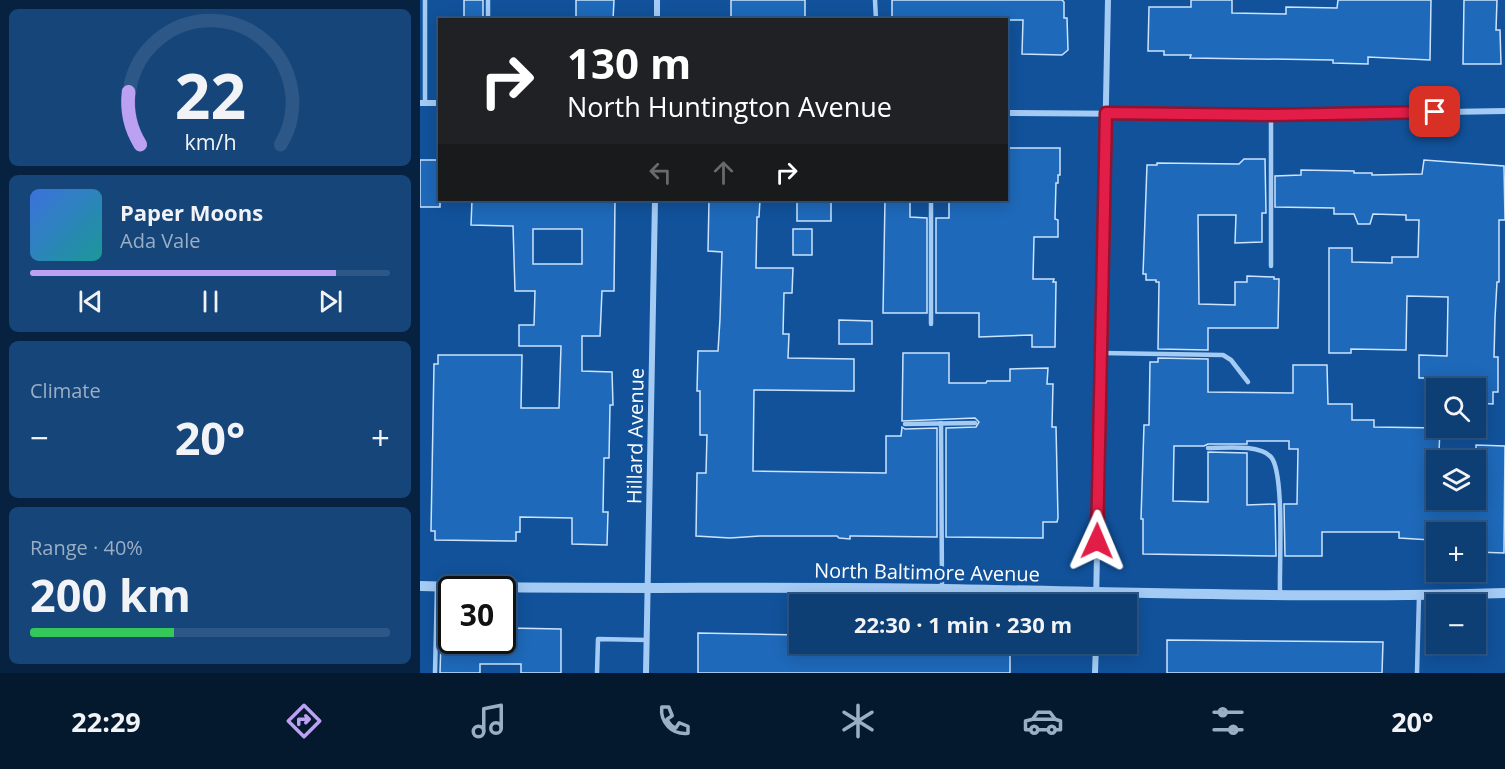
<!DOCTYPE html>
<html lang="en">
<head>
<meta charset="utf-8">
<style>
  body { margin:0; font-family:"Open Sans",sans-serif; background:#164579; color:#f1f3f6; height:100vh; display:flex; flex-direction:column; font-size:22px; white-space:nowrap }
  * { box-sizing:border-box; margin:0 }
  p { font-size:20px; color:#9aaec5 }
  .icon { flex:none; width:33px; height:33px; fill:none; stroke:currentColor; stroke-width:2; stroke-linecap:round; stroke-linejoin:round }
  .map { position:relative; flex:1; overflow:hidden }
  .side { display:flex; flex-direction:column; gap:9px; padding:9px; background:#072240; width:420px }
  .side>* { flex:none }
  .top-card { position:absolute; left:18px; top:18px; width:570px; height:183px; border-radius:0px; box-shadow:0 3px 15px #0003,0 0 0 2px #2d5786; background:#202124; color:#fff; overflow:hidden }
  .tools { position:absolute; left:1006px; top:378px; display:grid; gap:12px }
  .tools a { display:grid; place-items:center; width:60px; height:60px; border-radius:0px; background:#0d3e74; box-shadow:0 3px 15px #0003,0 0 0 2px #2d5786; font-size:30px }
  .speed { position:absolute; left:18px; top:576px; display:flex; gap:12px; font-size:30px; font-weight:700; text-align:center }
  .speed>* { display:grid; place-content:center; width:78px; height:78px; border-radius:50%; background:#0d3e74; box-shadow:0 3px 15px #0003,0 0 0 2px #2d5786; line-height:1 }
  .speed .limit { border:3px solid #111; border-radius:9px; background:#fff; color:#111 }
  .pin { position:absolute; display:grid; place-items:center; width:51px; height:51px; color:#fff; margin:-26px; border-radius:12px; box-shadow:0 3px 9px #0006 }
  .me { position:absolute; width:66px; margin:-33px; rotate:1deg; stroke-linejoin:round; filter:drop-shadow(0 0 4px #0008) }
  .turn { display:flex; align-items:center; gap:21px; height:126px; padding:0 30px; font-size:27px }
  .turn .icon { width:78px; height:78px; stroke-width:2.5 }
  .turn b { display:block; font-size:42px; line-height:51px }
  .lanes { display:flex; align-items:center; height:57px; padding:0 30px; background:#0003; justify-content:center; gap:30px; direction:ltr }
  .lanes .off { opacity:.35 }
  .big { font-size:45px; font-weight:700; line-height:1.1 }
  .side .card { flex:1; display:flex; flex-direction:column; justify-content:center; gap:9px; min-width:0; padding:0 21px; border-radius:9px; background:#164579 }
  .side .dial { align-items:center; gap:0 }
  .dial svg { height:156px; overflow:visible; fill:none; stroke:#2d5786; stroke-width:7; stroke-linecap:round; text-anchor:middle }
  .dial text { fill:#f1f3f6; stroke:none }
  .song { display:flex; align-items:center; gap:18px }
  .cover { width:72px; height:72px; border-radius:9px; background:linear-gradient(135deg,hsl(220 70% 55%),hsl(180 70% 35%)) }
  .played { height:6px; border-radius:3px; background:linear-gradient(90deg,#bca0f2 85%,#2d5786 85%) }
  .keys { display:flex; justify-content:space-around; direction:ltr }
  .heat { display:flex; justify-content:space-between; align-items:center; font-size:33px; direction:ltr }
  .charge { height:9px; border-radius:4px; background:linear-gradient(90deg,#34c759 40%,#2d5786 0) }
  .trip { position:absolute; left:369px; top:594px; width:348px; height:60px; border-radius:0px; background:#0d3e74; box-shadow:0 3px 15px #0003,0 0 0 2px #2d5786; font-weight:700; line-height:60px; text-align:center }
  .tabs { display:flex; height:96px; justify-content:space-around; align-items:center; background:#05192e; color:#9aaec5 }
  .tabs .icon { width:42px; height:42px }
  .tabs .active { color:#bca0f2 }
  .tabs b { font-size:27px; color:#f1f3f6 }
  main { display:flex; flex:1; min-height:0 }
  .map>svg:first-child { display:block }
  .building { fill:#1e69ba; stroke:#cce4fe; stroke-width:1.5; fill-rule:evenodd }
  .lines { fill:none; stroke-linecap:round; stroke-linejoin:round }
  .service { stroke:#a4cbf4; stroke-width:4.5 }
  .minor { stroke:#a4cbf4; stroke-width:6 }
  .tertiary { stroke:#a4cbf4; stroke-width:10 }
  .route-casing { stroke:#92132f; stroke-width:15 }
  .route { stroke:#e11d48; stroke-width:10 }
  .labels { text-anchor:middle; dominant-baseline:central; stroke-width:6; stroke-linejoin:round; paint-order:stroke }
  .street-label { font-size:20px; fill:#fff; stroke:#11529b }
</style>
</head>
<body>
<main>
<section class="side">
<div class="card dial"><svg viewBox="0 0 100 80">
<path d="M14 69A42 42 0 1 1 86 69"/>
<path d="M14 69A42 42 0 0 1 8 42" stroke="#bca0f2"/>
<text x="50" y="56" font-size="32" font-weight="700">22</text>
<text x="50" y="72" font-size="11">km/h</text>
</svg></div>
<div class="card">
<div class="song"><i class="cover"></i><div><b>Paper Moons</b><p>Ada Vale</p></div></div>
<div class="played"></div>
<div class="keys"><svg class="icon" aria-label="previous" viewBox="0 0 24 24"><path d="M18 5L8 12l10 7zM5 5v14"/></svg><svg class="icon" aria-label="pause" viewBox="0 0 24 24"><path d="M8 5v14M16 5v14"/></svg><svg class="icon" aria-label="next" viewBox="0 0 24 24"><path d="M6 5l10 7-10 7zM19 5v14"/></svg></div>
</div>
<div class="card"><p>Climate</p>
<div class="heat"><a>−</a><b class="big">20°</b><a>+</a></div>
</div>
<div class="card"><p>Range · 40%</p><b class="big">200 km</b><div class="charge"></div></div>
</section>
<div class="map">
<svg width="1085" height="673" viewBox="0 0 1085 673">
  <rect width="100%" height="100%" fill="#11529b"/>
  <g class="building">
    <rect x="44" y="0" width="19" height="20"/>
    <path d="M156 0H194L193 20H156Z"/>
    <rect x="311" y="0" width="74" height="20"/>
    <path d="M472 0H642L644 2V18H647L648 50 642 55 602 54 603 20H472Z"/>
    <path d="M771 0H812V13L866 14V7L917 8 918 0H1011L1010 60 948 57V64L913 63V60L770 58 771 55H744V51H728L729 7H771Z"/>
    <path d="M1044 0H1077L1076 30H1080L1081 64H1043Z"/>
    <path d="M586 148H640V175H638V183H636L635 219 638 220V237H614L613 279H634L633 282H636L635 347H612V335L559 337V313H516V218H529V200H586Z"/>
    <path d="M824 159H845L846 213H842V242L815 243 816 215H778L779 304 815 305V282H827V276L854 277V279H859L858 328H788V350L738 349 739 282H736V280H726V274H723L727 165H737V163L819 164Z"/>
    <rect x="0" y="160" width="20" height="47"/>
    <path d="M1004 160 1084 166 1085 220H1079V282H1077L1075 318 1074 357H1078V392H1073V404L1056 403V388H1025V378H999V355L1027 356 1028 297 987 296 986 350 931 349V353H909V248H932V262L972 263V257H998L999 220H986V215L953 214 950 224H938L934 214H914V208L855 207V176L881 175V170L934 171V173H952V175L1002 174Z"/>
    <path d="M52 200H195L194 291H182L180 336H162V371L192 372 193 405H190L189 458H184L183 512H188L187 545 152 544V518L100 517V532H96V541L15 540V531H11L14 364H18V355H102L101 408H139L141 346H99V325H114L115 291H95L93 226 51 225ZM113 229H162V264H113Z"/>
    <path d="M289 200H340L339 217H337L336 268H373L372 293H364L363 334H369L368 358 434 359V391L334 390 333 471 466 473V436H481L482 427 485 429 517 428V537L435 536H430V539L419 538 417 536H340L310 538 276 536 277 473H286L287 435H280V391H277L278 351H298L300 319 302 252 288 251Z"/>
    <rect x="377" y="200" width="34" height="21"/>
    <path d="M465 200H490V217L507 218V313H463Z"/>
    <rect x="373" y="229" width="19" height="26"/>
    <path d="M419 320 452 321V344H419Z"/>
    <path d="M483 353H529V383H566L567 381H590V369L628 368 627 384H633L632 427H636L638 518 637 522H623V538L526 537V428L556 427 559 422 555 418 482 421Z"/>
    <path d="M738 358 788 359V392L873 393V365H907L908 404H932V420H954V427L1020 428 1017 500H1056V445L1085 446 1084 553 1056 552V532H1017L1011 540 979 538V532H902V556H865L864 504H877L878 449H869V441H827V444H788L784 446H754L753 501 788 502V452L827 453V505L855 504 856 556 723 554V519H721L724 425H729L730 362H738Z"/>
    <path d="M82 628 141 629V673H101V664H60V673H20L21 640H82Z"/>
    <path d="M278 633 380 635V644H440L439 655 590 654V673H278Z"/>
    <path d="M747 640 963 642 962 673H747Z"/>
  </g>
  <g class="lines">
    <g class="service">
      <path d="M455 0 456 20"/>
      <path d="M68 20V0"/>
      <path d="M5 103V0"/>
      <path d="M851 266V115"/>
      <path d="M511 324V200"/>
      <path d="M682 353 803 355 811 360 828 382"/>
      <path d="M521 423 522 589"/>
      <path d="M485 424 555 423"/>
      <path d="M788 448C804 448 840 444 851 457 865 473 859 568 860 594"/>
      <path d="M15 673 17 587"/>
      <path d="M177 673 178 639 227 640"/>
      <path d="M997 673 999 596"/>
    </g>
    <g class="minor">
      <path d="M237 20V0"/>
      <path d="M0 103H20"/>
      <path d="M586 113 851 115 1085 111"/>
      <path d="M676 604 688 0"/>
      <path d="M226 673 235 200"/>
      <path d="M675 673 676 644"/>
    </g>
    <path class="tertiary" d="M0 586C174 590 349 586 523 589 711 592 898 599 1085 593"/>
  </g>
  <g class="lines">
    <defs>
      <path id="route" d="M677 541 686 113 851 115 1015 112"/>
    </defs>
    <use href="#route" class="route-casing"/>
    <use href="#route" class="route"/>
  </g>
  <g class="labels">
    <g class="street-label">
      <text transform="translate(215 436) rotate(-89)">Hillard Avenue</text>
      <text transform="translate(507 572) rotate(1)">North Baltimore Avenue</text>
    </g>
  </g>
</svg>
<div class="tools">
<a><svg class="icon" aria-label="search" viewBox="0 0 24 24"><circle cx="10" cy="10" r="6"/><path d="M15 15l6 6"/></svg></a>
<a><svg class="icon" aria-label="layers" viewBox="0 0 24 24"><path d="M12 4l9 5-9 5-9-5zM3 14l9 5 9-5"/></svg></a>
<a>+</a>
<a>−</a>
</div>
<div class="speed"><div class="limit">30</div></div>
<div class="pin" style="left:1015px;top:112px;background:#d93025"><svg class="icon" aria-label="arrive" viewBox="0 0 24 24"><path d="M6 21V4h12l-3 4 3 4H6"/></svg></div>
<svg class="me" style="left:677px;top:541px" viewBox="-20 -20 40 40"><path d="M0-17L14 15 0 8-14 15z" fill="#e11d48" stroke="#fff" stroke-width="4"/></svg>
<div class="trip">22:30 · 1 min · 230 m</div>
<div class="top-card">
<div class="turn"><svg class="icon" aria-label="right" viewBox="0 0 24 24"><path d="M7 20v-9h11M14 6l5 5-5 5"/></svg><div><b>130 m</b>North Huntington Avenue</div></div>
<div class="lanes"><svg class="icon off" aria-label="left" viewBox="0 0 24 24"><path d="M17 20v-9H6M10 6l-5 5 5 5"/></svg><svg class="icon off" aria-label="ahead" viewBox="0 0 24 24"><path d="M12 20V5M6 11l6-6 6 6"/></svg><svg class="icon" aria-label="right" viewBox="0 0 24 24"><path d="M7 20v-9h11M14 6l5 5-5 5"/></svg></div>
</div>
</div>
</main>
<nav class="tabs">
<b>22:29</b>
<svg class="icon active" aria-label="directions" viewBox="0 0 24 24"><path d="M12 3l9 9-9 9-9-9zM9 14v-3h6M13 9l2 2-2 2"/></svg>
<svg class="icon" aria-label="music" viewBox="0 0 24 24"><path d="M9 18V5l10-2v13"/><circle cx="6" cy="18" r="3"/><circle cx="16" cy="16" r="3"/></svg>
<svg class="icon" aria-label="phone" viewBox="0 0 24 24"><path d="M5 4h4l2 5-3 2q2 4 5 5l2-3 5 2v4C11 20 4 13 5 4z"/></svg>
<svg class="icon" aria-label="climate" viewBox="0 0 24 24"><path d="M12 3v18M4 7l16 10M4 17L20 7"/></svg>
<svg class="icon" aria-label="car" viewBox="0 0 24 24"><path d="M5 17H2v-5l4-1 3-4h7l3 4 3 1v5h-3M9 17h6M6 11h13"/><circle cx="7" cy="17" r="2"/><circle cx="17" cy="17" r="2"/></svg>
<svg class="icon" aria-label="filters" viewBox="0 0 24 24"><path d="M4 7h16M4 17h16"/><circle cx="9" cy="7" r="2"/><circle cx="15" cy="17" r="2"/></svg>
<b>20°</b>
</nav>
</body>
</html>
